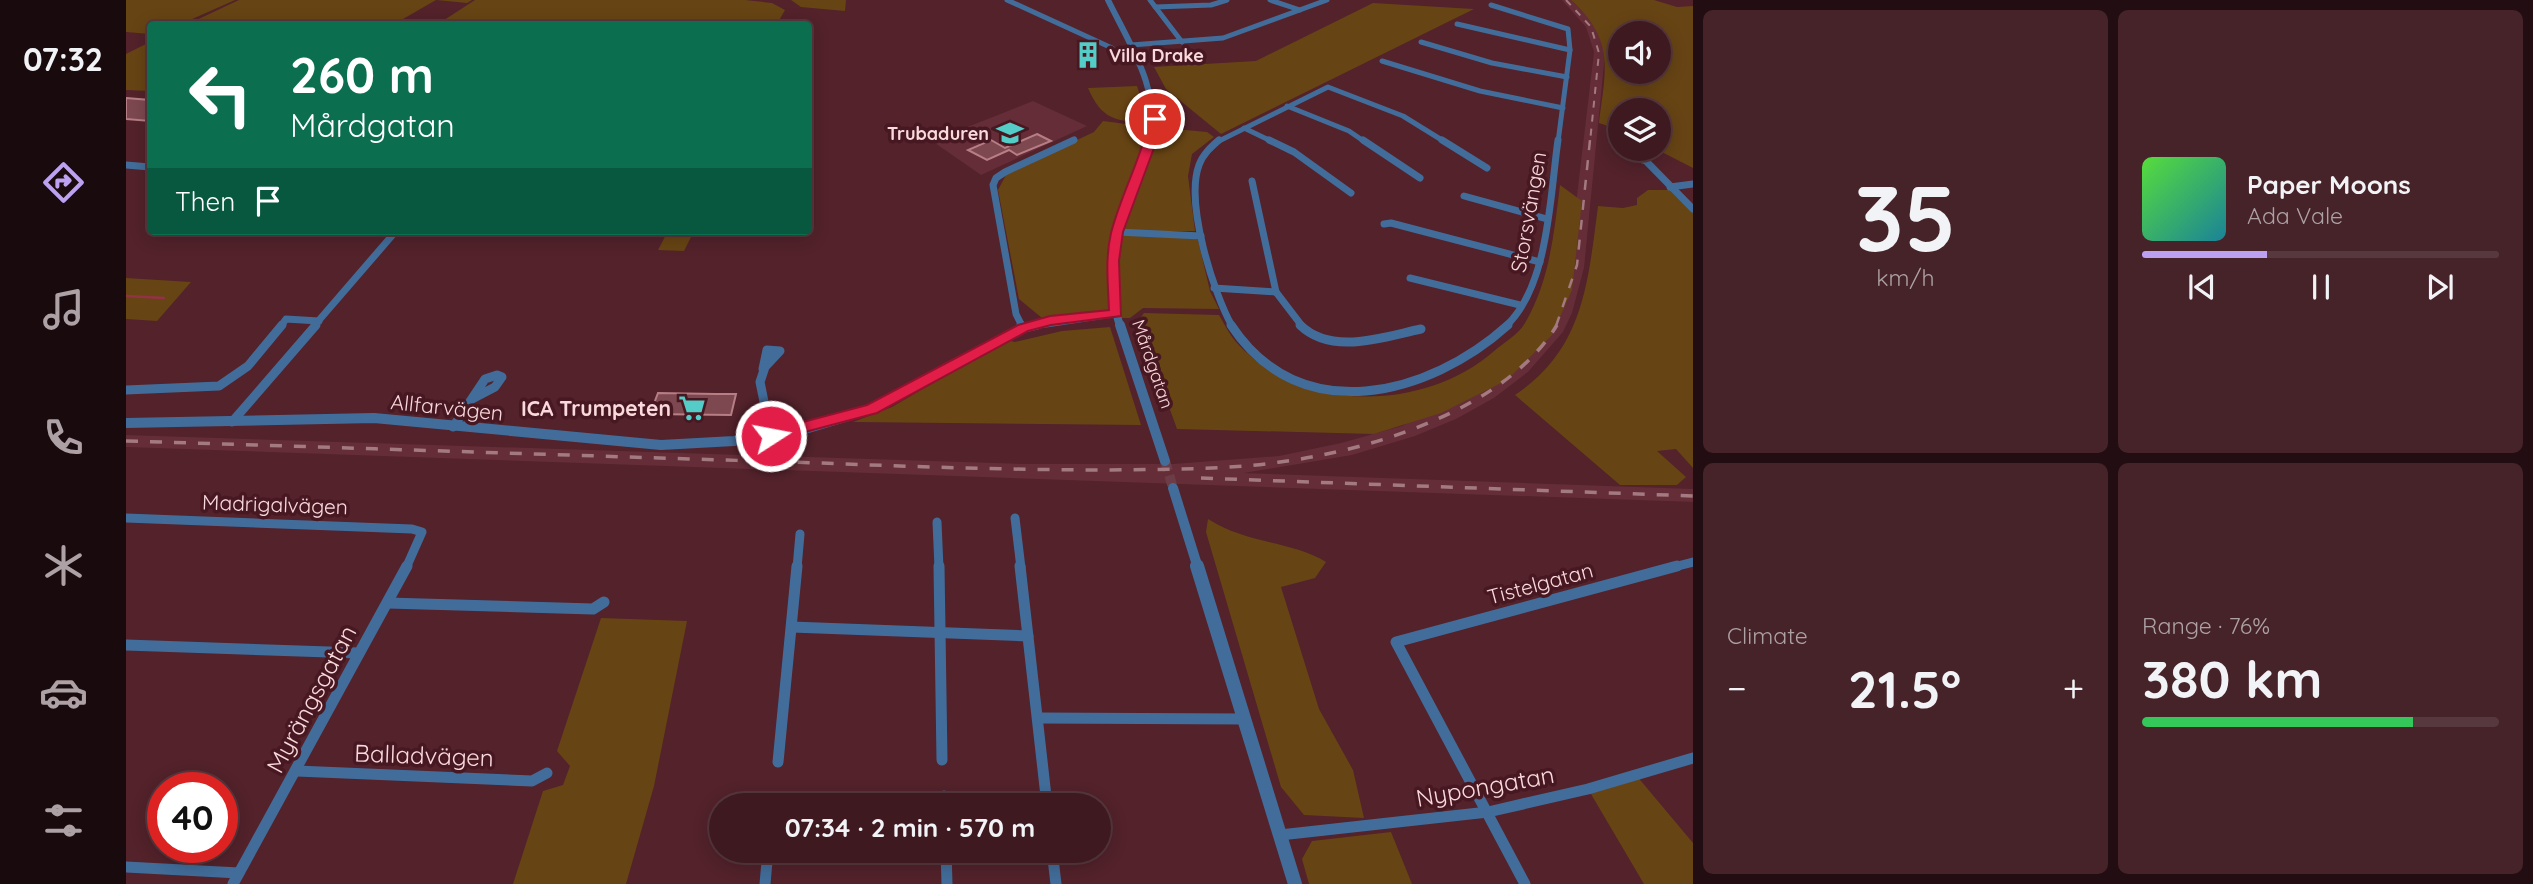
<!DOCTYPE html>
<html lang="en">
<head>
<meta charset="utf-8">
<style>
  body { margin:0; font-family:Quicksand,sans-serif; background:#452329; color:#f1f3f6; height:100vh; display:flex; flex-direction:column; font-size:26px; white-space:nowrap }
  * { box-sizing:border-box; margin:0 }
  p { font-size:23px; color:#ada1a5 }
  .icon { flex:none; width:38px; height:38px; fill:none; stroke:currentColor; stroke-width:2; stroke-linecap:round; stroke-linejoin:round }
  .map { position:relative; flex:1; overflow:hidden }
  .panel { display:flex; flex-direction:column; gap:10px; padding:10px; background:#220e12; width:840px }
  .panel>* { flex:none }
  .top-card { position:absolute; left:21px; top:21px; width:665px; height:214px; border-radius:7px; box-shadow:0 4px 18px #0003,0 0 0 2px #57383e; background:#0b6e4f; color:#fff; overflow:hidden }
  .fabs { position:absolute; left:1482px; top:21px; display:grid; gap:14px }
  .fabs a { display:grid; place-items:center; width:63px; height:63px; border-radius:50%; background:#3e1a20; box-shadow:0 4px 18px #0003,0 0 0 2px #57383e; font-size:35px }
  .speed { position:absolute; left:21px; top:772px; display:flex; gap:14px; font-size:35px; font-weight:700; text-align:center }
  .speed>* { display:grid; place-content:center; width:91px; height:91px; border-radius:50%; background:#3e1a20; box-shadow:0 4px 18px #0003,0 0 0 2px #57383e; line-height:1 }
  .speed .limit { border:10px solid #d22; background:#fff; color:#111 }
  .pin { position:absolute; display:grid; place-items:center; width:60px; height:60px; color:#fff; margin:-30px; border:4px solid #fff; border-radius:50%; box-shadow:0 2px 7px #0007 }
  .me { position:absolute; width:77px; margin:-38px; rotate:79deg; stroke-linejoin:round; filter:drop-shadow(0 0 5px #0008) }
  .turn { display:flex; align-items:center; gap:24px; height:147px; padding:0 28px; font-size:32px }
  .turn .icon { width:91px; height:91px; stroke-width:2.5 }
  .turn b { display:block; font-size:49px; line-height:60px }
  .then { display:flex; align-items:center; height:66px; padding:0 28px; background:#0003; gap:14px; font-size:26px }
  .big { font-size:52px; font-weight:700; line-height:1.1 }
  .panel .widget { flex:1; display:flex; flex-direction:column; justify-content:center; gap:10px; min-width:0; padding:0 24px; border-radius:10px; background:#452329 }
  .panel .dial { align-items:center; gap:0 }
  .dial b { font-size:91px; line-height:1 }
  .song { display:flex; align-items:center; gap:21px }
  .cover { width:84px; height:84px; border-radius:10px; background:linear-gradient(135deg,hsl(110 70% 55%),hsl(190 70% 35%)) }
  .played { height:7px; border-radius:4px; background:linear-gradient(90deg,#bca0f2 35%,#57383e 35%) }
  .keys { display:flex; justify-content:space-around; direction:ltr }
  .heat { display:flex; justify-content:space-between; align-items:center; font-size:38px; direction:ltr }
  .charge { height:10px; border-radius:5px; background:linear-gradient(90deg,#34c759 76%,#57383e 0) }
  .panel .tiles { flex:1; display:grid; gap:10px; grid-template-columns:repeat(2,1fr) }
  .trip { position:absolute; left:583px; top:793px; width:402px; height:70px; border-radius:35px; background:#3e1a20; box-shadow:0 4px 18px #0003,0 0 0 2px #57383e; font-weight:700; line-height:70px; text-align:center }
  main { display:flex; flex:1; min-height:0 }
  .dock { display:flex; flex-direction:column; width:126px; justify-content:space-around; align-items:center; background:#190a0d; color:#ada1a5 }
  .dock .icon { width:49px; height:49px }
  .dock .active { color:#bca0f2 }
  .dock b { font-size:32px; color:#f1f3f6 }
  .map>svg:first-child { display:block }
  .built { fill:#642d37 }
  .green { fill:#674414; fill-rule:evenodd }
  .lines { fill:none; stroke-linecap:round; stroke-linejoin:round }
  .stream { stroke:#933247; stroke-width:2.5 }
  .building { fill:#7d4850; stroke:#b87e86; stroke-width:2 }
  .tertiary-tunnel { stroke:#6c3d46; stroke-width:10; stroke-dasharray:10 5; stroke-linecap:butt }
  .minor-far3 { stroke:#426d9a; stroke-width:5 }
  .minor-far2 { stroke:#426d9a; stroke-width:7 }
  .minor-far1 { stroke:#426d9a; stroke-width:9 }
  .minor { stroke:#426d9a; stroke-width:11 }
  .tertiary-far3 { stroke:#426d9a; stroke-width:6 }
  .tertiary-far2 { stroke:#426d9a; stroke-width:8 }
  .tertiary-far1 { stroke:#426d9a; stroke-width:10 }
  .tertiary { stroke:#426d9a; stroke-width:14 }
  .rail-far2 { stroke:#a37a80; stroke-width:2; stroke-dasharray:7 7; stroke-linecap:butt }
  .rail-far1 { stroke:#a37a80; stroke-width:2.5; stroke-dasharray:10 10; stroke-linecap:butt }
  .rail { stroke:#a37a80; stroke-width:3.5; stroke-dasharray:12 12; stroke-linecap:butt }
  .route { fill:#e11d48; stroke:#92132f; stroke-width:2 }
  .labels { text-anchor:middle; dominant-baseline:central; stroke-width:7; stroke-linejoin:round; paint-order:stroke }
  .far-poi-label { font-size:18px; font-weight:bold; fill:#f9d9dc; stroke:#471821; text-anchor:start }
  .far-street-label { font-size:18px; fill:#f9d9dc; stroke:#471821 }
  .street-label { font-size:21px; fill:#f9d9dc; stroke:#471821 }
  .poi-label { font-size:21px; font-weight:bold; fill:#f9d9dc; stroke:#471821; text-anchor:end }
  .near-street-label { font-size:24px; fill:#f9d9dc; stroke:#471821 }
</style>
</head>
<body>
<main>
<nav class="dock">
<b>07:32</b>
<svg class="icon active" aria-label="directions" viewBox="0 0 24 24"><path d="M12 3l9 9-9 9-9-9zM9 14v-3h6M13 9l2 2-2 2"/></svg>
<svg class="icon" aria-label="music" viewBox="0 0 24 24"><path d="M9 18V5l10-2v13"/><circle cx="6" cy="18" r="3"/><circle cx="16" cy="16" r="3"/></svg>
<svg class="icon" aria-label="phone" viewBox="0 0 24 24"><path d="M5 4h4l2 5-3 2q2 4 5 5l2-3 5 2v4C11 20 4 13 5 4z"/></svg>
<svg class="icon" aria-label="climate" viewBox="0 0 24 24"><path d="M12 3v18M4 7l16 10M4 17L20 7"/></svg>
<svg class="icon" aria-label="car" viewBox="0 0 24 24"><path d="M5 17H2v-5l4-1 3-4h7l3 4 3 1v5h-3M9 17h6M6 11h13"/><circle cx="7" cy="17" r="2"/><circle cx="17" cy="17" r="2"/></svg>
<svg class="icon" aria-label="filters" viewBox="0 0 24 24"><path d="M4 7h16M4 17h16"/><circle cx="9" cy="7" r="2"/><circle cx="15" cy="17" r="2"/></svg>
</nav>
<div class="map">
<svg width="1567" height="884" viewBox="0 0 1567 884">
  <rect width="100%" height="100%" fill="#53222b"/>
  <g class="built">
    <path d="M1436 0H1445L1464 19 1475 38 1479 54 1458 268 1446 313 1437 332 1402 372 1368 398 1330 419 1289 436 1226 455 1118 473 1567 489V502L0 447V435L896 464H1047L1153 456 1215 443 1276 426 1354 389 1443 263 1468 52 1460 27Z"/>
    <path d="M907 101 961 126 855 175 806 141Z"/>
  </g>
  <g class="green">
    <path d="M0 0H109L55 24H24V34L0 32Z"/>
    <path d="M113 0H346L341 3 310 0 277 19 308 24H62Z"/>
    <path d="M349 0H619L646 3 659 10 651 24H312Z"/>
    <path d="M665 0H720L719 11 675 7Z"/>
    <path d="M1445 0H1528L1551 7 1567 6V168L1530 149H1533V110H1494V130L1473 123C1480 69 1489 40 1445 0ZM1494 33H1533V72H1494Z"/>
    <path d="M1247 3 1348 9 1095 134 1040 89 1028 67 1130 61Z"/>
    <path d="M24 42V91L0 90V54Z"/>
    <path d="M1011 86 1023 123C989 121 976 120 962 88Z"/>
    <path d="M977 121 1023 127 989 231 983 260 985 311 916 318 893 299 872 190 881 173 968 132Z"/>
    <path d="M1038 128 1081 132 1088 137 1066 154 1062 176 1069 231H1001L996 227 1034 131Z"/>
    <path d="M1434 185 1456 201 1446 290 1426 335 1381 380 1315 413 1248 434 1051 429 1012 321 1018 313 1093 315C1098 323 1103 334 1110 342 1174 414 1297 412 1367 352 1377 343 1393 334 1399 323 1424 280 1428 233 1434 185Z"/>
    <path d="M1522 190H1544L1567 213V468L1550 449 1531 451 1560 477 1551 485H1494L1389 395C1458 349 1462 282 1472 206L1497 208 1511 205V198Z"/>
    <path d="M542 231H568L558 251 532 250Z"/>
    <path d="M995 235 1066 237 1072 240 1084 291 1093 309 1017 308 1004 318H994L990 262Z"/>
    <path d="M0 278 65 282 31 321 0 319Z"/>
    <path d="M984 327 1015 425 727 422 766 407 880 340 889 342 936 331Z"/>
    <path d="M1082 519C1121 544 1166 541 1200 562L1189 578 1155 587 1193 709 1227 770 1238 818 1178 815 1155 787 1080 532Z"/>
    <path d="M475 618 561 621 528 786 500 884H387L417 791 437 785 444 766 431 751Z"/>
    <path d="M1510 775 1567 843V884H1518L1462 789Z"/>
    <path d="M1265 832 1286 884H1183L1176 859 1186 841Z"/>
  </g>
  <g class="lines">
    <path class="stream" d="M0 296 38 298"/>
  </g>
  <g class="building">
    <path d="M0 98 24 100V121L0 119Z"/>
    <path d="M911 134 925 141 891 155 883 150 861 160 842 150 865 140 879 148Z"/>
    <path d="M532 393 590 394H610L605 415 524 414Z"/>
  </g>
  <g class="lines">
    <path class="tertiary-tunnel" d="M1039 461 1047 488"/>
    <g class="minor-far3">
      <path d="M881 0 986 48"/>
      <path d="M1024 0 1056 42"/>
      <path d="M1144 0 1174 10"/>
      <path d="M1365 5 1442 29 1444 50 1432 142"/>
      <path d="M1029 7 1085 5 1101 0"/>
      <path d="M1331 24 1444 50"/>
      <path d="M1295 42 1366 63 1441 77"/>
      <path d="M1005 45 1097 38 1201 0"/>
      <path d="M1256 61 1354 91 1437 108"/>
      <path d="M1161 106 1223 131 1239 142"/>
      <path d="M1118 128 1147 142"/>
      <path d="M944 142 948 140"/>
      <path d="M1091 142 1202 87 1277 116 1319 142"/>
    </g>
    <g class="minor-far2">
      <path d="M1093 140C1085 147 1077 154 1073 165 1059 203 1087 292 1106 326"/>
      <path d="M1143 140 1168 152 1225 193"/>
      <path d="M1237 140 1294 178"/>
      <path d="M1316 140 1361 168"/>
      <path d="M1500 155 1520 161 1567 209"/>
      <path d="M0 165 24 167"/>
      <path d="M1126 181 1150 292 1176 326"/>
      <path d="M1544 187 1567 184"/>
      <path d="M1338 196 1421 219"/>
      <path d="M1258 224 1265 223 1414 262"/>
      <path d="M991 232 1075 236"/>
      <path d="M1284 278 1394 305"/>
      <path d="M1088 288 1150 292"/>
      <path d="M155 326 160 319 193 321"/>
      <path d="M188 326 270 231"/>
      <path d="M896 326 890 314 867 185 870 178 879 172 948 140"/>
      <path d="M1380 326C1423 286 1424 195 1432 140"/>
    </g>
    <g class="minor-far1">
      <path d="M895 325 897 328"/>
      <path d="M1105 325C1174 430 1303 396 1382 325"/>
      <path d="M1174 325C1206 356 1257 337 1295 329"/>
      <path d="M637 369 641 350 654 351 639 367 634 382 645 436"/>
      <path d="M0 390 93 386 122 366 156 325"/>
      <path d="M106 422 190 325"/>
      <path d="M327 427 359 379 371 375 376 377 369 387 346 399"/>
      <path d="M0 518 286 529 296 532 280 568"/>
      <path d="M889 518 895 568"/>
      <path d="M811 522 813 568"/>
      <path d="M671 568 674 534"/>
      <path d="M1544 568 1567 562"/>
    </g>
    <g class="minor">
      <path d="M813 566 816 760"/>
      <path d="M894 566 921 805"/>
      <path d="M262 603 467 609 478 602"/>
      <path d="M666 627 902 636"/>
      <path d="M0 645 233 653"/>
      <path d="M913 718 1119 719"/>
      <path d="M652 762 671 566"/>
      <path d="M171 771 406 781 421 773"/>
      <path d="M818 796V805"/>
      <path d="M647 805 648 799"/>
      <path d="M1154 835 1362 812 1462 789 1567 758"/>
      <path d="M820 850 821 884"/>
      <path d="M926 850 930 884"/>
      <path d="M0 867 113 873"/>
      <path d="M107 884 281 566"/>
      <path d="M639 884 642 850"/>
      <path d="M1399 884 1270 642 1551 566"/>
    </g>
    <path class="tertiary-far3" d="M982 0C1004 45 1035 90 1024 142"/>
    <g class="tertiary-far2">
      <path d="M903 326 990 313"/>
      <path d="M994 326C968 248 1010 209 1025 140"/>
    </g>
    <g class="tertiary-far1">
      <path d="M994 325 1039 461"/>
      <path d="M0 423 248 418 535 445 608 441 679 429 746 409 897 328 910 325"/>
      <path d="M1047 488 1072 568"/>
    </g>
    <path class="tertiary" d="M1071 566 1169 884"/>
    <path class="rail-far2" d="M1440 0 1465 27 1473 53 1464 142"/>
    <path class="rail-far1" d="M1430 326 1451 265 1464 140"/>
    <g class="rail">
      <path d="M0 441C232 448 464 456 696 463 792 467 888 470 984 470 1041 469 1098 470 1154 462 1247 450 1380 409 1431 325"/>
      <path d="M1075 478 1567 496"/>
    </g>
  </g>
  <path class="route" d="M1029 116 1034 119 1028 148 997 232 993 261 995 316 925 325 902 331 751 413 645 441 639 440V432L741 405 892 325 924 316 983 310C982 284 979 259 985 233 995 194 1015 159 1024 119Z"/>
  <defs>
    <symbol id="building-bare" viewBox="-9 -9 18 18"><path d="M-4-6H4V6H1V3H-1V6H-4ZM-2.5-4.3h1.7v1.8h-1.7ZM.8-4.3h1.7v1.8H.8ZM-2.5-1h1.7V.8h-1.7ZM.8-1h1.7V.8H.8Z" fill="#54cdc8" stroke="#471821" stroke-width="2.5" paint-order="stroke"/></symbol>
    <symbol id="school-bare" viewBox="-9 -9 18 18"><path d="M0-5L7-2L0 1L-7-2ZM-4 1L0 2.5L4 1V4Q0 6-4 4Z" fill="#54cdc8" stroke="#471821" stroke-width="2.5" paint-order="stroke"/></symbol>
    <symbol id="supermarket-bare" viewBox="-9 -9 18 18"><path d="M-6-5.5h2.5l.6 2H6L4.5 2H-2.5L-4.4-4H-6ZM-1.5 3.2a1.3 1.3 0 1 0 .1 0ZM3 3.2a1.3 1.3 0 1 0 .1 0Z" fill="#54cdc8" stroke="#471821" stroke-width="2.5" paint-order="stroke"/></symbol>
  </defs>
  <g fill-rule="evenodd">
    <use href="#building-bare" x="943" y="36" width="38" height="38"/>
    <use href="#school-bare" x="865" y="114" width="38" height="38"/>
    <use href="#supermarket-bare" x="547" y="389" width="38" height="38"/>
  </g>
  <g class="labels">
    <g class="far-poi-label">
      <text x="983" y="55">Villa Drake</text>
      <text x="863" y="133" text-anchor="end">Trubaduren</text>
    </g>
    <g class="far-street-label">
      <text transform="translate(1027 364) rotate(71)">Mårdgatan</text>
    </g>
    <g class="street-label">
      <text transform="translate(1402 212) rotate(-80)">Storsvängen</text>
      <text transform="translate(321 407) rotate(6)">Allfarvägen</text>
      <text transform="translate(149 504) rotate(2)">Madrigalvägen</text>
      <text transform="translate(1414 583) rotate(-15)">Tistelgatan</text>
    </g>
    <g class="poi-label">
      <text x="545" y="408">ICA Trumpeten</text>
    </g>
    <g class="near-street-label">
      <text transform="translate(185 699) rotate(-62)">Myrängsgatan</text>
      <text transform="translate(298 755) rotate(2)">Balladvägen</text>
      <text transform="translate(1359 786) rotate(-10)">Nypongatan</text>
    </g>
  </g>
</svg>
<div class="fabs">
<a><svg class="icon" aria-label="sound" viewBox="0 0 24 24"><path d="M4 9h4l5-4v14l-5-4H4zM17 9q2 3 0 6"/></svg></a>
<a><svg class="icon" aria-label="layers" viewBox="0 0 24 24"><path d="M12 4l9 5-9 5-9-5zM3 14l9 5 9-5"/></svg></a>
</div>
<div class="speed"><div class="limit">40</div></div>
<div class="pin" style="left:1029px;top:119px;background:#d93025"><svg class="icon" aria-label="arrive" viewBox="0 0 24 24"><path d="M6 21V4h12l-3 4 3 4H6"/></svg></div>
<svg class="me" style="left:645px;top:436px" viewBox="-20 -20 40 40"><circle r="17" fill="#e11d48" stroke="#fff" stroke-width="3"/><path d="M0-11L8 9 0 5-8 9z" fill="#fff"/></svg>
<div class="trip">07:34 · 2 min · 570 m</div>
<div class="top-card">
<div class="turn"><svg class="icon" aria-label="left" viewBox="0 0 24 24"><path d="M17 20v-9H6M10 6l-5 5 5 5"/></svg><div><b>260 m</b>Mårdgatan</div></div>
<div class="then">Then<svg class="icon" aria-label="arrive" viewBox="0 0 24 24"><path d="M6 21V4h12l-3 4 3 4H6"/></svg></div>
</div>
</div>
<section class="panel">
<div class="tiles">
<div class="widget dial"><b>35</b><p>km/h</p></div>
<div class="widget">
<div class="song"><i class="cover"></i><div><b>Paper Moons</b><p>Ada Vale</p></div></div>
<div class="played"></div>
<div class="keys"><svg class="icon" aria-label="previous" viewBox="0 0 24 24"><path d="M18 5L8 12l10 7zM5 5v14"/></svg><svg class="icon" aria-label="pause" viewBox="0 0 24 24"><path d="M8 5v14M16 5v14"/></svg><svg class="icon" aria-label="next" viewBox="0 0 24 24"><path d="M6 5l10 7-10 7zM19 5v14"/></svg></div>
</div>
<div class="widget"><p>Climate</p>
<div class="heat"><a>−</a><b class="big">21.5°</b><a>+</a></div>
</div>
<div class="widget"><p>Range · 76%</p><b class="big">380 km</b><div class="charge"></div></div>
</div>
</section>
</main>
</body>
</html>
